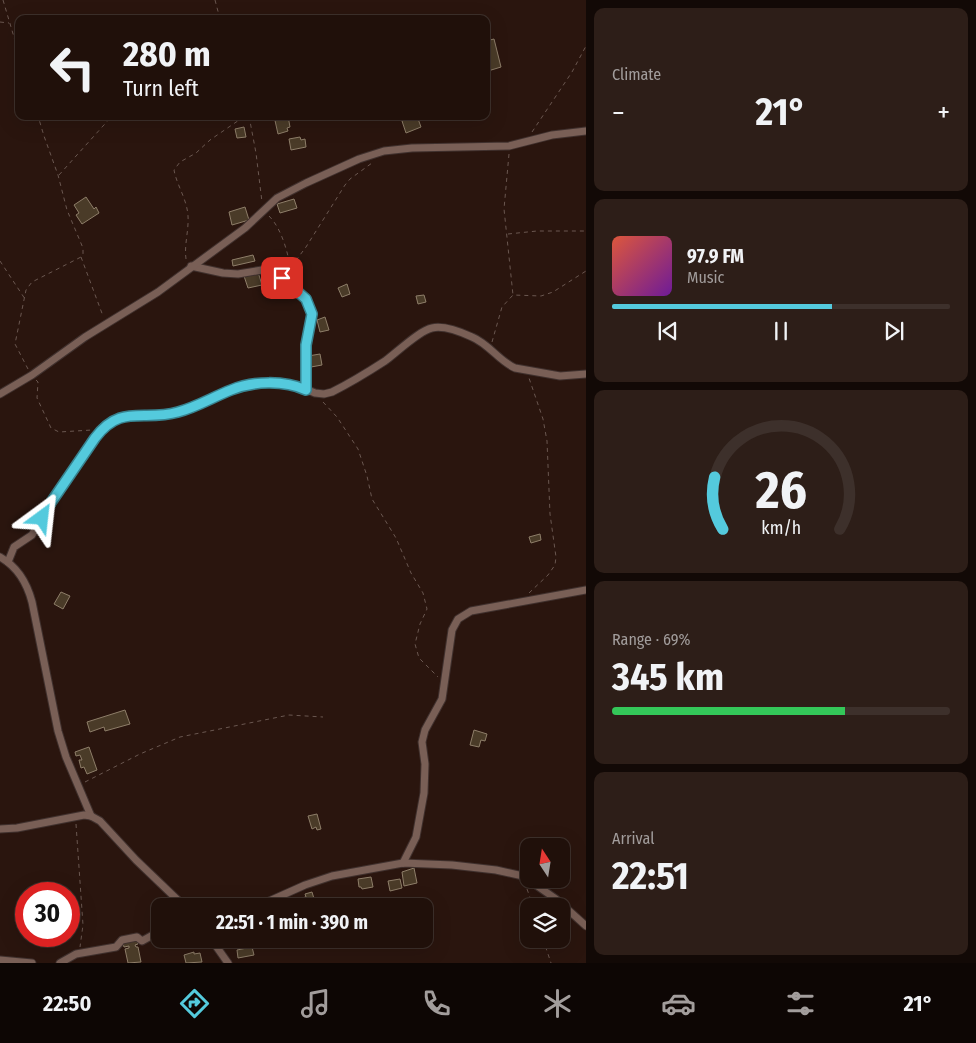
<!DOCTYPE html>
<html lang="en">
<head>
<meta charset="utf-8">
<style>
  body { margin:0; font-family:"Fira Sans Condensed",sans-serif; background:#2d1e18; color:#f1f3f6; height:100vh; display:flex; flex-direction:column; font-size:19px; white-space:nowrap }
  * { box-sizing:border-box; margin:0 }
  p { font-size:16px; color:#a29d9c }
  .icon { flex:none; width:28px; height:28px; fill:none; stroke:currentColor; stroke-width:2; stroke-linecap:round; stroke-linejoin:round }
  .map { position:relative; flex:1; overflow:hidden }
  .sheet { display:flex; flex-direction:column; gap:8px; padding:8px; background:#120906; width:390px }
  .sheet>* { flex:none }
  .top-card { position:absolute; left:15px; top:15px; width:475px; height:105px; border-radius:10px; box-shadow:0 5px 20px #0002,0 0 0 1px #3d302b; background:#20100a; color:#f1f3f6; overflow:hidden }
  .needle { width:32px; rotate:348deg }
  .buttons { position:absolute; left:520px; top:838px; display:grid; gap:10px }
  .buttons a { display:grid; place-items:center; width:50px; height:50px; border-radius:10px; background:#20100a; box-shadow:0 5px 20px #0002,0 0 0 1px #3d302b; font-size:25px }
  .speed { position:absolute; left:15px; top:882px; display:flex; gap:10px; font-size:25px; font-weight:700; text-align:center }
  .speed>* { display:grid; place-content:center; width:65px; height:65px; border-radius:50%; background:#20100a; box-shadow:0 5px 20px #0002,0 0 0 1px #3d302b; line-height:1 }
  .speed .limit { border:8px solid #d22; background:#fff; color:#111 }
  .pin { position:absolute; display:grid; place-items:center; width:42px; height:42px; color:#fff; margin:-21px; border-radius:10px; box-shadow:0 2px 8px #0006 }
  .me { position:absolute; width:55px; margin:-28px; rotate:30deg; stroke-linejoin:round; filter:drop-shadow(0 0 4px #0008) }
  .turn { display:flex; align-items:center; gap:18px; height:105px; padding:0 25px; font-size:22px }
  .turn .icon { width:65px; height:65px; stroke-width:2.5 }
  .turn b { display:block; font-size:35px; line-height:42px }
  .big { font-size:38px; font-weight:700; line-height:1.1 }
  .sheet .tile { flex:1; display:flex; flex-direction:column; justify-content:center; gap:8px; min-width:0; padding:0 18px; border-radius:10px; background:#2d1e18 }
  .sheet .dial { align-items:center; gap:0 }
  .dial svg { height:130px; overflow:visible; fill:none; stroke:#3d302b; stroke-width:7; stroke-linecap:round; text-anchor:middle }
  .dial text { fill:#f1f3f6; stroke:none }
  .song { display:flex; align-items:center; gap:15px }
  .cover { width:60px; height:60px; border-radius:8px; background:linear-gradient(135deg,hsl(10 70% 55%),hsl(280 70% 35%)) }
  .played { height:5px; border-radius:2px; background:linear-gradient(90deg,#54cadd 65%,#3d302b 65%) }
  .keys { display:flex; justify-content:space-around; direction:ltr }
  .heat { display:flex; justify-content:space-between; align-items:center; font-size:28px; direction:ltr }
  .charge { height:8px; border-radius:4px; background:linear-gradient(90deg,#34c759 69%,#3d302b 0) }
  .trip { position:absolute; left:151px; top:898px; width:282px; height:50px; border-radius:10px; background:#20100a; box-shadow:0 5px 20px #0002,0 0 0 1px #3d302b; font-weight:700; line-height:50px; text-align:center }
  .dock { display:flex; height:80px; justify-content:space-around; align-items:center; background:#0d0604; color:#a29d9c }
  .dock .icon { width:35px; height:35px }
  .dock .on { color:#54cadd }
  .dock b { font-size:22px; color:#f1f3f6 }
  main { display:flex; flex:1; min-height:0 }
  .map>svg:first-child { display:block }
  .building { fill:#4a3b28; stroke:#8e7e69 }
  .lines { fill:none; stroke-linecap:round; stroke-linejoin:round }
  .minor-casing { stroke:#40312e; stroke-width:9 }
  .path { stroke:#6a5750; stroke-width:1; stroke-dasharray:4 4; stroke-linecap:butt }
  .minor { stroke:#795f56; stroke-width:7 }
  .route-casing { stroke:#378390; stroke-width:12 }
  .route { stroke:#54cadd; stroke-width:9 }
</style>
</head>
<body>
<main>
<div class="map">
<svg width="586" height="963" viewBox="0 0 586 963">
  <rect width="100%" height="100%" fill="#2a150e"/>
  <g class="building">
    <path d="M494 39 501 67 488 71 486 66V41Z"/>
    <path d="M274 116H288L290 127 287 128 288 131 278 134Z"/>
    <path d="M417 116 421 127 406 133 402 121Z"/>
    <path d="M244 127 246 137 237 138 235 129Z"/>
    <path d="M300 137 301 140 305 139 306 147 291 150 289 139Z"/>
    <path d="M86 197 94 209 96 207 99 213 82 224 76 215 79 213 74 205Z"/>
    <path d="M294 199 297 208 280 213 277 204Z"/>
    <path d="M245 207 249 220 232 225 229 212Z"/>
    <path d="M253 255 255 261 233 266 232 260Z"/>
    <path d="M258 272 262 285 248 288 244 276Z"/>
    <path d="M347 284 350 294 342 297 338 288Z"/>
    <path d="M424 295 426 302 418 304 416 296Z"/>
    <path d="M325 317 329 330 320 332 317 320Z"/>
    <path d="M320 354 322 365 311 367 308 356Z"/>
    <path d="M540 534 541 540 531 543 529 537Z"/>
    <path d="M61 592 70 596 63 609 54 604Z"/>
    <path d="M125 710 130 724 105 731 104 727 90 732 87 722Z"/>
    <path d="M474 730 487 734 485 741 481 740 479 747 470 745Z"/>
    <path d="M89 747 97 770 87 774 84 767 81 768 79 760H82L80 755 76 756 75 752Z"/>
    <path d="M317 814 321 829 317 830 316 827 312 829 308 816Z"/>
    <path d="M414 868 417 883 404 886 402 872Z"/>
    <path d="M371 877 373 887 362 889 361 887H359L358 879Z"/>
    <path d="M400 879 402 888 390 891 388 881Z"/>
    <path d="M312 892 315 902 303 905 301 898 306 897 305 894Z"/>
    <path d="M175 939H189L190 943 177 946Z"/>
    <path d="M220 939H229L231 945 221 947Z"/>
    <path d="M137 940 138 944 135 945 136 947H138L141 962 128 963 125 949 129 948V946L124 947 123 943Z"/>
    <path d="M252 947 254 955 238 958 237 950Z"/>
    <path d="M194 952V954L200 953 202 962 186 963 184 955Z"/>
  </g>
  <g class="lines">
    <defs>
      <g id="minor">
        <path d="M191 266 223 273 238 274 262 270 272 272 282 278 306 299 312 314 306 345V390"/>
        <path d="M0 394 32 375 85 337 158 292 245 228 277 198 306 183 359 159 384 151 412 148 509 146 552 135 586 131"/>
        <path d="M0 557C18 567 27 583 32 602L58 731 66 757 91 816"/>
        <path d="M8 562 14 547 32 535 52 501 95 438 102 428 113 420 123 417 177 413 234 389 250 386 267 383 283 384 296 385 315 393 324 394 332 392C350 383 368 372 385 361 396 353 420 330 432 328 444 325 461 332 472 337 489 344 499 361 515 368L560 376 586 374"/>
        <path d="M0 829 17 828 84 815 91 816 100 821 136 860 184 906"/>
        <path d="M403 863 416 837 424 793 425 764 422 742 425 730 442 699 452 630 458 619 471 611 586 590"/>
        <path d="M258 906 305 885 332 876 403 863 452 865 496 870 523 876 556 899 586 926"/>
        <path d="M211 939 228 963"/>
        <path d="M0 960 32 963"/>
        <path d="M60 963 76 954 116 947 122 940 137 937 142 941 160 931"/>
      </g>
    </defs>
    <use href="#minor" class="minor-casing"/>
    <g class="path">
      <path d="M3 0 19 54"/>
      <path d="M215 0 220 19"/>
      <path d="M0 22 9 23"/>
      <path d="M249 116 256 153 262 202"/>
      <path d="M532 132 572 72 586 46"/>
      <path d="M509 154 504 209 513 295"/>
      <path d="M59 175 112 116"/>
      <path d="M269 216C283 230 289 257 292 277"/>
      <path d="M508 234 537 231H586"/>
      <path d="M81 257 103 316"/>
      <path d="M186 259C184 245 189 230 188 216 187 199 177 186 174 170L180 162 196 153 210 140 245 116"/>
      <path d="M0 261 25 299"/>
      <path d="M291 267 306 247 345 185 350 179 372 163"/>
      <path d="M492 342 502 307 513 295 541 296 553 292 586 271"/>
      <path d="M28 369 15 344 26 290 32 282 81 257 83 254V248L67 210 58 175 44 136 38 116"/>
      <path d="M36 380 38 382 37 398 51 428 59 432 92 430"/>
      <path d="M323 402 337 417 358 449 367 476 372 499 396 538 411 573 423 593 427 609 420 624 415 644 419 658 438 677"/>
      <path d="M529 593 548 575 555 565 556 557 550 514 547 441 543 419 529 378"/>
      <path d="M85 782 140 754 180 737 289 715 323 717"/>
      <path d="M76 824 83 925 80 947"/>
      <path d="M527 889 533 906"/>
      <path d="M543 939 551 963"/>
    </g>
    <use href="#minor" class="minor"/>
  </g>
  <g class="lines">
    <defs>
      <path id="route" d="M42 518 52 501 95 438C121 403 143 422 178 412 197 407 213 397 231 390 253 381 284 380 306 390V345L312 314 306 299 282 278"/>
    </defs>
    <use href="#route" class="route-casing"/>
    <use href="#route" class="route"/>
  </g>
</svg>
<div class="buttons">
<a><svg class="needle" viewBox="-14 -14 28 28"><path d="M0-13l5 13h-10z" fill="#e53935"/><path d="M0 13l5-13h-10z" fill="#a29d9c"/></svg></a>
<a><svg class="icon" aria-label="layers" viewBox="0 0 24 24"><path d="M12 4l9 5-9 5-9-5zM3 14l9 5 9-5"/></svg></a>
</div>
<div class="speed"><div class="limit">30</div></div>
<div class="pin" style="left:282px;top:278px;background:#d93025"><svg class="icon" aria-label="arrive" viewBox="0 0 24 24"><path d="M6 21V4h12l-3 4 3 4H6"/></svg></div>
<svg class="me" style="left:42px;top:518px" viewBox="-20 -20 40 40"><path d="M0-17L14 15 0 8-14 15z" fill="#54cadd" stroke="#fff" stroke-width="4"/></svg>
<div class="trip">22:51 · 1 min · 390 m</div>
<div class="top-card">
<div class="turn"><svg class="icon" aria-label="left" viewBox="0 0 24 24"><path d="M17 20v-9H6M10 6l-5 5 5 5"/></svg><div><b>280 m</b>Turn left</div></div>
</div>
</div>
<section class="sheet">
<div class="tile"><p>Climate</p>
<div class="heat"><a>−</a><b class="big">21°</b><a>+</a></div>
</div>
<div class="tile">
<div class="song"><i class="cover"></i><div><b>97.9 FM</b><p>Music</p></div></div>
<div class="played"></div>
<div class="keys"><svg class="icon" aria-label="previous" viewBox="0 0 24 24"><path d="M18 5L8 12l10 7zM5 5v14"/></svg><svg class="icon" aria-label="pause" viewBox="0 0 24 24"><path d="M8 5v14M16 5v14"/></svg><svg class="icon" aria-label="next" viewBox="0 0 24 24"><path d="M6 5l10 7-10 7zM19 5v14"/></svg></div>
</div>
<div class="tile dial"><svg viewBox="0 0 100 80">
<path d="M14 69A42 42 0 1 1 86 69"/>
<path d="M14 69A42 42 0 0 1 9 37" stroke="#54cadd"/>
<text x="50" y="56" font-size="32" font-weight="700">26</text>
<text x="50" y="72" font-size="11">km/h</text>
</svg></div>
<div class="tile"><p>Range · 69%</p><b class="big">345 km</b><div class="charge"></div></div>
<div class="tile"><p>Arrival</p><b class="big">22:51</b></div>
</section>
</main>
<nav class="dock">
<b>22:50</b>
<svg class="icon on" aria-label="directions" viewBox="0 0 24 24"><path d="M12 3l9 9-9 9-9-9zM9 14v-3h6M13 9l2 2-2 2"/></svg>
<svg class="icon" aria-label="music" viewBox="0 0 24 24"><path d="M9 18V5l10-2v13"/><circle cx="6" cy="18" r="3"/><circle cx="16" cy="16" r="3"/></svg>
<svg class="icon" aria-label="phone" viewBox="0 0 24 24"><path d="M5 4h4l2 5-3 2q2 4 5 5l2-3 5 2v4C11 20 4 13 5 4z"/></svg>
<svg class="icon" aria-label="climate" viewBox="0 0 24 24"><path d="M12 3v18M4 7l16 10M4 17L20 7"/></svg>
<svg class="icon" aria-label="car" viewBox="0 0 24 24"><path d="M5 17H2v-5l4-1 3-4h7l3 4 3 1v5h-3M9 17h6M6 11h13"/><circle cx="7" cy="17" r="2"/><circle cx="17" cy="17" r="2"/></svg>
<svg class="icon" aria-label="filters" viewBox="0 0 24 24"><path d="M4 7h16M4 17h16"/><circle cx="9" cy="7" r="2"/><circle cx="15" cy="17" r="2"/></svg>
<b>21°</b>
</nav>
</body>
</html>
